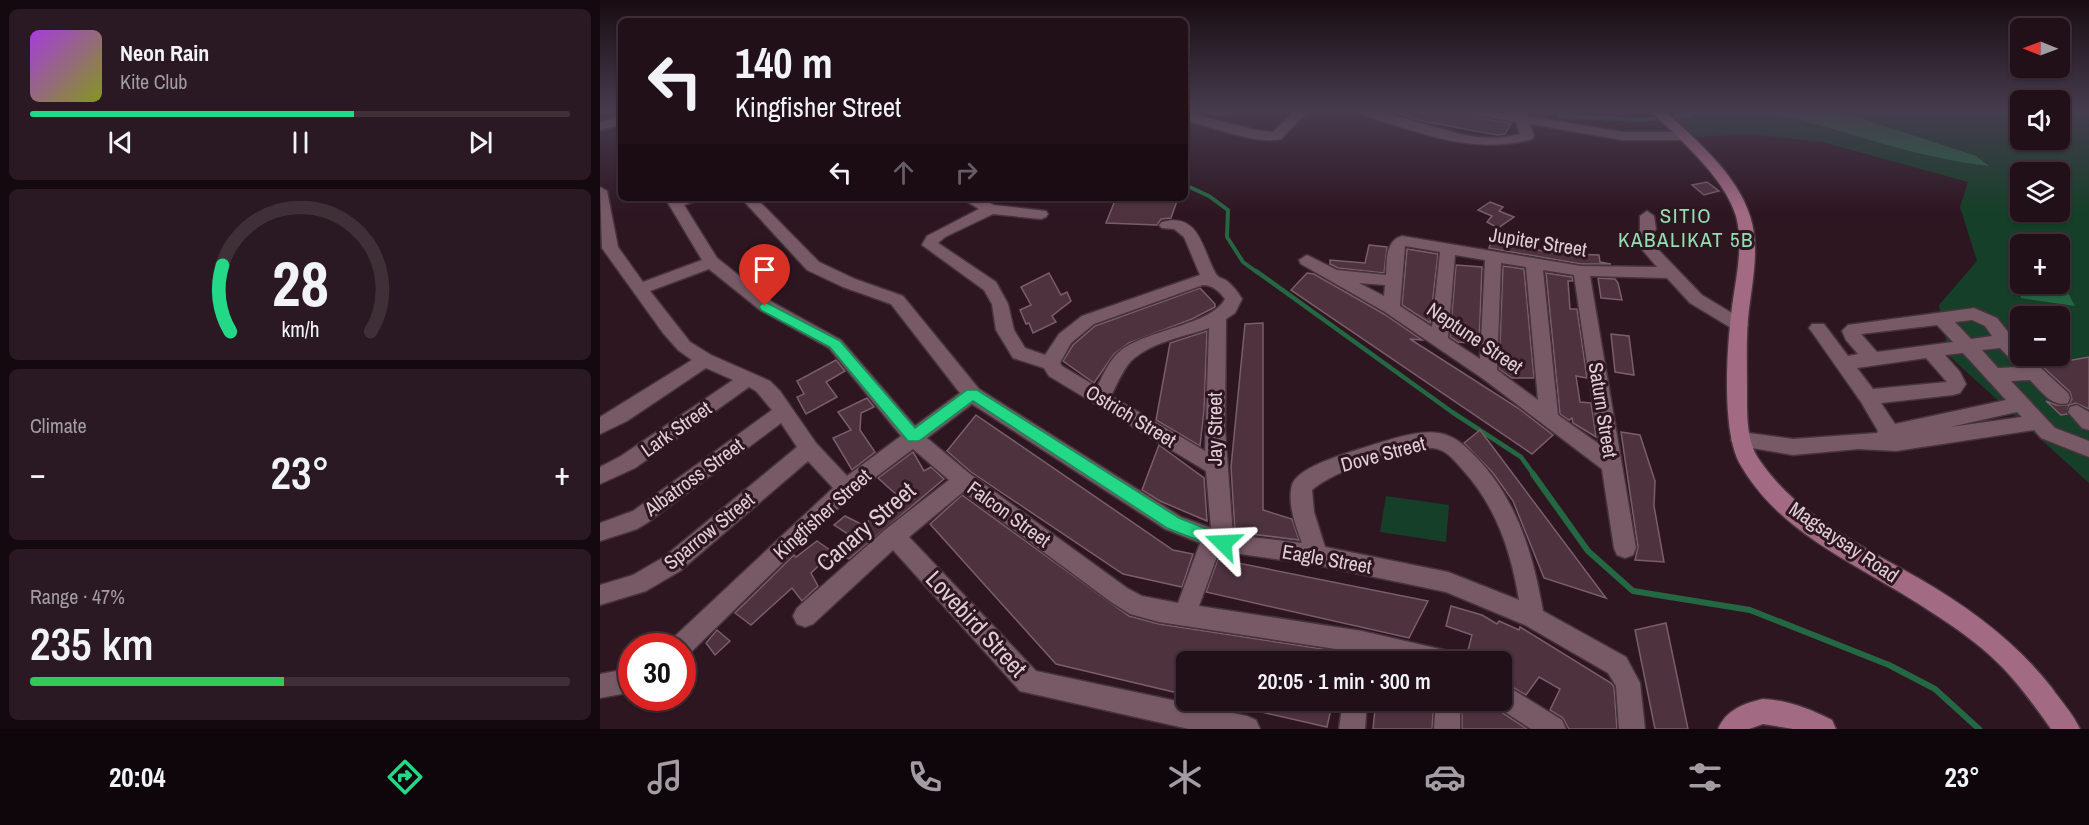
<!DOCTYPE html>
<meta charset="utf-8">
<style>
:root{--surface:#221019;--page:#2a1922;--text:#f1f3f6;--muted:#a29da2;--line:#3f3038;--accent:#23d886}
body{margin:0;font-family:"Archivo Narrow",sans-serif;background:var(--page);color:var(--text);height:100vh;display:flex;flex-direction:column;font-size:22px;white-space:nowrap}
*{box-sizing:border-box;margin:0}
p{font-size:20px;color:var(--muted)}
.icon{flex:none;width:33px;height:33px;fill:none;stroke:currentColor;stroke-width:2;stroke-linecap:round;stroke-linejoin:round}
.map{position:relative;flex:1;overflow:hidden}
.drawer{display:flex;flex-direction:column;gap:9px;padding:9px;background:#13090e;width:600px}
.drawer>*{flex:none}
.guide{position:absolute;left:18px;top:18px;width:570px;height:183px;border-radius:9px;box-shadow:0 2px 4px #0004,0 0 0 2px var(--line);background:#221019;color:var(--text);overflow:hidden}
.needle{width:39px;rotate:271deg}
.buttons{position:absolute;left:1410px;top:18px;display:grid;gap:12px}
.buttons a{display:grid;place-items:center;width:60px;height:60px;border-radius:9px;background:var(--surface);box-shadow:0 2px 4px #0004,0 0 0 2px var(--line);font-size:30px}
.speed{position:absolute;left:18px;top:633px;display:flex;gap:12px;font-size:30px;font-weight:700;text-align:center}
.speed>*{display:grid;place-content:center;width:78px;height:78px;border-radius:50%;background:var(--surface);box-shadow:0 2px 4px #0004,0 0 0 2px var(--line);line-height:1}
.speed .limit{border:9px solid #d22;background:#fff;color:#111}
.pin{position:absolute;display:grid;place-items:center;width:51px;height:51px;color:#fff;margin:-62px -26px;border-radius:50% 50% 50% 0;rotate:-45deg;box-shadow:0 0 6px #0007}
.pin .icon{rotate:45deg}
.me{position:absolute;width:66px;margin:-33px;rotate:291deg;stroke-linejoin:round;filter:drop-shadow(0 0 4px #0008)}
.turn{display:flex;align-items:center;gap:21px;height:126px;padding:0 18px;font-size:27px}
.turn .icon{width:78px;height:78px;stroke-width:2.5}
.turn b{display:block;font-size:42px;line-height:51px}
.lanes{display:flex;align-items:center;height:57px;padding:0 18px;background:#0003;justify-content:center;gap:30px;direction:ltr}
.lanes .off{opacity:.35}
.big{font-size:45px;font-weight:600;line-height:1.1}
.drawer .tile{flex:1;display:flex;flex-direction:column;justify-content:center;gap:9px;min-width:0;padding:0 21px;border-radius:9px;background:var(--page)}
.drawer .dial{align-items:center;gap:0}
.dial svg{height:156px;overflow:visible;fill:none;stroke:var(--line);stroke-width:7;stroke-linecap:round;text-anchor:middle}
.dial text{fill:var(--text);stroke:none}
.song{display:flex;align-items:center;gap:18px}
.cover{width:72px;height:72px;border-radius:9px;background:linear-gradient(135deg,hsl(280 70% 55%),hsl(70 70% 35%))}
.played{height:6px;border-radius:3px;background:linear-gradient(90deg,var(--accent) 60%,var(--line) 60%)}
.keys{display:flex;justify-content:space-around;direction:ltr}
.heat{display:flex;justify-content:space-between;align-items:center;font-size:33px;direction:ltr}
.charge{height:9px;border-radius:4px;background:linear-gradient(90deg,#34c759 47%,var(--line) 0)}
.trip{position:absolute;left:576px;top:651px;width:336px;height:60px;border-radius:9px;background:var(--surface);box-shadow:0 2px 4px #0004,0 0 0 2px var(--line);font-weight:600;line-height:60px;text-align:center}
.dock{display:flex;height:96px;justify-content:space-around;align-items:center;background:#0e060a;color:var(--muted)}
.dock .icon{width:42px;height:42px}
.dock .current{color:var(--accent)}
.dock b{font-size:27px;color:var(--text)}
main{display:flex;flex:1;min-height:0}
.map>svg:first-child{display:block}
</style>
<main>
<section class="drawer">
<div class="tile">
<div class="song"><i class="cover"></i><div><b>Neon Rain</b><p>Kite Club</p></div></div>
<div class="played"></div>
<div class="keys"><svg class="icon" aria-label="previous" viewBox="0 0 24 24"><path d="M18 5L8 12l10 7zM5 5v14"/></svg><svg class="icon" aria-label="pause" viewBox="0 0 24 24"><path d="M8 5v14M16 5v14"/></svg><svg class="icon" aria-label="next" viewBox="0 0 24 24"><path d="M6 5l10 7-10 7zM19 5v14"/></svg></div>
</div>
<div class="tile dial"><svg viewBox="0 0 100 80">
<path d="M14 69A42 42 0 1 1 86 69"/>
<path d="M14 69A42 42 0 0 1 10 35" stroke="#23d886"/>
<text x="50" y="56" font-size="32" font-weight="700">28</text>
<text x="50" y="72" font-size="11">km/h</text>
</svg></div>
<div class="tile"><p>Climate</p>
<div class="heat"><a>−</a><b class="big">23°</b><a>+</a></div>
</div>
<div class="tile"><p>Range · 47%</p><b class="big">235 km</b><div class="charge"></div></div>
</section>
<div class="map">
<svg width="1489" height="729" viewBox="0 0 1489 729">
<rect width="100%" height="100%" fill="#2e1621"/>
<g fill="#153f28" fill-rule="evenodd">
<path d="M1069 111H1420V140H1460V111H1489V483L1349 356 1339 305 1377 261 1360 207 1368 182 1223 142 1149 134 1093 137ZM1420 172H1460V212H1420ZM1420 244H1460V284H1420ZM1420 316H1460V356H1420Z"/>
<polygon points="786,496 849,505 846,542 780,532"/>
</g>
<g fill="#246743">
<path d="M1162 111H1239L1376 156 1389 166C1311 158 1238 127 1162 111Z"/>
<polygon points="1413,279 1420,280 1420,284 1467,291 1475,306 1421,298"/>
</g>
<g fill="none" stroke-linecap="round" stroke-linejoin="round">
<g stroke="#246743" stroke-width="4">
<polyline points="959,116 1042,120 1091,115"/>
<polyline points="585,185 609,196 628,210 627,237 643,262 658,273"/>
</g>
<polyline stroke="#246743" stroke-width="4.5" points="656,271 852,412 921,457 934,475"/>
<polyline stroke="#246743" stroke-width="6" points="933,474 988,551 1033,591 1150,610 1289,665 1335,689 1379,729"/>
</g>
<g fill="#4e333f" stroke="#7b5d6a" stroke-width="1.5">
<polygon points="799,111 863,111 875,117 911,123 905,134 898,135 821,121 799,114"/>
<polygon points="1107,182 1119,191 1104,195 1092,185"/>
<polygon points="516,198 578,198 571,218 561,219 557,225 506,223"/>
<polygon points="890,202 903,207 899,211 914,217 898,228 887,222 892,216 878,210"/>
<polygon points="892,240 952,253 999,255 1000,262 1011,264 981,264 889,248"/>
<polygon points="769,245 787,247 784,273 738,268 730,264 730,260 765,263"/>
<polygon points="807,249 838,254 830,323 802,305"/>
<polygon points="856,265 882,267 879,344 858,342 850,337"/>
<polygon points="903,266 924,269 934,378 912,378 899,369"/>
<polygon points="449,273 461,295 467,292 471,301 452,316 456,322 433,333 429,323 426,324 420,310 431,305 421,287"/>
<polygon points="707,273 714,274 784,314 822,340 810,339 918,408 953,435 932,454 691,290"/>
<polygon points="946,273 972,277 973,281 968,281 970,309 977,309 987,378 976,376 980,402 991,403 996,437 973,423 972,418 969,420 960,414"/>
<polygon points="998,278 1015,279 1018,283 1022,300 1001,298"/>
<polygon points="600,288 615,304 615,307 592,319 529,343 514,354 494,383 463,361 473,345 495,326"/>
<polygon points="663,323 663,510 692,519 699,540 635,532 631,467 645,324"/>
<polygon points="607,331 604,410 600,446 556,420 570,343"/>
<polygon points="1011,334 1029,336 1034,375 1015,372"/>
<polygon points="1431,356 1454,356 1461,362 1489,357 1489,409 1476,403 1469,405 1467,414 1461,415 1446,401 1456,405 1468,405 1472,399 1470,392"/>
<polygon points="236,360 245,371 226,382 237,397 206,414 197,397 204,394 197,381"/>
<polygon points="267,398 274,407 261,413 260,430 275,452 252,470 233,438 251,430 238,412"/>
<polygon points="376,415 573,550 593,554 582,587 523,574 371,472 347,451"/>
<polygon points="880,430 1006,598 944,578 913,501 893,473 864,443"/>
<polygon points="1021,432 1040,435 1055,481 1054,506 1064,562 1035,560 1038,547"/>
<polygon points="559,445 604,478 607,521 560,501 542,490"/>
<polygon points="313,452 324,471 331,467 344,479 249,559 233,552 251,536 234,525 245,516 263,525 299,497 278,478"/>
<polygon points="362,495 529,616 559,624 743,652 741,662 586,662 586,695 456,664 330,524"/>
<polygon points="217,541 233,552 211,573 218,586 202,601 192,588 151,625 135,613 194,555 196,557"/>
<polygon points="618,559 828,601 809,638 606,592"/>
<polygon points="851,606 882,615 897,624 899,621 919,630 920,627 1011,683 1014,687 1017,729 969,729 963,718 950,710 960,689 939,677 926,695 902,681 902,662 865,662 872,635 846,626"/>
<polygon points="1066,623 1088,729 1055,729 1035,630"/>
<polygon points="117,630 130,641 115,655 106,643"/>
<polygon points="632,700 733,700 727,727 631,705"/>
<polygon points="776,700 834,700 832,729 773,729"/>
<polygon points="862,700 890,700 892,706 927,729 862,729"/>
</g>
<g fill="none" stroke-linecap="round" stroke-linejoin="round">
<g stroke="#46333b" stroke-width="3">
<g id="minor">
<path d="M605 111H639C632 117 612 117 605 111Z"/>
<path d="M695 111H708L681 139C657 145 610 126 585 120V112L656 130 673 132Z"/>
<path d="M759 111C813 111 865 150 920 134L916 122 875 115 869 111 913 114V111H925L927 116 1023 132H1084L1091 136 1084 140H1023L930 124 934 136 932 139C874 156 815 131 760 114Z"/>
<polygon points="21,116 21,124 0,130 0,122"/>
<path d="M0 187 7 191 18 247 43 282 102 260 65 198H98L96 201 84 205 117 258 172 302 241 340 315 426 360 393 291 304 243 287 207 270 141 198H156L219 262 255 279 303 296 379 389 581 517 611 528 606 471 449 376 444 368 413 358 396 330 392 304 384 290 322 245 327 236 379 209 361 198H380L394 205 446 211 448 214 446 217 441 219 393 214 345 237 338 243 396 282 408 304 414 330 425 348 445 355 459 334 482 316 600 275 584 237 574 229 562 228 559 225 562 222C600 212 602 250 616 274 618 278 623 278 627 281 633 286 638 292 642 299L635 313 626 319 625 430 633 535 702 543C696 527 687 503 692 485 697 469 735 457 750 452 775 445 814 429 839 433 856 436 866 447 877 458 917 500 933 554 943 611L1026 657 1040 683 1045 729H1019L1016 686 1008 673 925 625 846 592 717 565 619 551 599 606 762 631 844 650 853 654 856 662H795L773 656 772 662H748L749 651 559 622 530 614 511 602 363 492 309 537 436 671 647 716 656 720 660 729H589L420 691 293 550 213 624 205 627 197 624 193 616 197 608 286 529 349 480 313 449 253 494 89 654 82 657V646H69L73 638 233 488 208 461 80 571 46 591 0 605V585L33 575 64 557 197 447 181 423 47 523 37 529 0 541V523L33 511 172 410 156 391 149 387 35 468 0 484V467L21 456 133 380 106 368 27 421 0 434V417L92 360 78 350 63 333 2 248ZM109 269 160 310 229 348 301 436 247 476 216 443 180 391 170 381 111 355 90 342 50 291ZM603 285C613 285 620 292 625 299 612 325 544 330 519 352 509 361 503 375 497 387L462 366 460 363 471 343 494 324ZM609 328 605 451 511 396C517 384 522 372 530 362 550 342 584 337 609 328ZM372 404 565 529 600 543 578 603 542 596 527 588 370 474 327 438ZM832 448C846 449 853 459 862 469 896 506 911 551 919 600L848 572 725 547 714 512 712 490C736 469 801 449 832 448Z"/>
<path d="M1047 211 1054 216 1056 229 1049 240 1102 295 1145 321 1148 325 1145 329H1133L1090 303 1067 278 990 276 1036 548 1033 555 1025 558 1017 555 1014 548 1002 469 882 378 785 312 701 264 699 260 707 255 737 270 786 275C787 260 785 241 802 236L981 266 1057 267 1033 239 1040 229V216ZM805 246 840 252 832 327 800 306ZM855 255 885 260 880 359 848 338ZM901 263 926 267 938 400 897 370ZM943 270 974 275 999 444 958 415ZM759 283 785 285 784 296Z"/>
<path d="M1374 308 1397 318 1420 347V356H1428L1468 393 1470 398 1468 403C1452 408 1440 390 1430 380L1411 381 1455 428 1489 441V457L1441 438 1434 430 1296 451 1258 449 1193 455 1134 445 1131 440 1134 435 1141 432 1193 439 1277 433 1278 431 1261 402 1212 332 1209 328 1212 324H1224L1248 356 1258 354 1246 340 1242 331 1248 325ZM1372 320 1385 326 1392 336 1371 339 1355 322ZM1337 325 1353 342 1277 352 1261 334ZM1400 348 1418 367 1398 368 1382 350ZM1363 353 1406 400 1295 424 1281 403 1353 395 1360 393 1366 384 1360 372 1345 355ZM1326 358 1347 382 1273 389 1257 368ZM1417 412 1422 417 1350 427Z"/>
<polygon points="1477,405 1489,412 1489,430 1482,428 1468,412 1470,407"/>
<polygon points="32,668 32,692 0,698 0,674"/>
<polygon points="902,683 962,720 966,729 931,729 893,704 892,700 902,700"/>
<polygon points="743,700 767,700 765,729 739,729"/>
<polygon points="836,700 860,700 860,729 834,729"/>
</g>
</g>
<g stroke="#46333b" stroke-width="3">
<g id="major">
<path d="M1052 111H1065C1096 140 1137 174 1150 216 1161 249 1151 286 1148 319 1146 343 1147 368 1147 392 1147 413 1146 439 1158 458 1197 516 1260 545 1320 579 1370 608 1416 642 1452 688 1461 701 1473 714 1480 729H1451C1436 708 1421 687 1403 668 1382 646 1355 627 1328 610 1262 566 1181 536 1140 464 1121 430 1127 346 1132 307 1136 277 1144 246 1136 216 1126 184 1097 156 1074 133 1067 126 1057 119 1052 111Z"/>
<path d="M1163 699C1188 700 1210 709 1232 720L1236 729H1193L1163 724 1149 729H1118C1126 710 1144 703 1163 699Z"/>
</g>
</g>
<use href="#minor" fill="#785a67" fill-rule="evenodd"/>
<use href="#major" fill="#a36a84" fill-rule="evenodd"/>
</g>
<linearGradient id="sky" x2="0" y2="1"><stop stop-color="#190c12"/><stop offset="0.52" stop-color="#463c4e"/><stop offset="1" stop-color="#463c4e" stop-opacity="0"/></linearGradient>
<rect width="1489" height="213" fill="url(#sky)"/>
<polygon fill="#23d886" stroke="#178c57" stroke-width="1.5" points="165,302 240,341 315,428 367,390 377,390 579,518 629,538 631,543 629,548 623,550 567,528 373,401 319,441 308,441 230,347 161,310 159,306"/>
<g text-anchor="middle" stroke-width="6" stroke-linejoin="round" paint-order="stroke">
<g font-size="20" fill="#e0ced5" stroke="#2e1621">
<text transform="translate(938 242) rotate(9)" y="7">Jupiter Street</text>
<text transform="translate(875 338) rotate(34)" y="7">Neptune Street</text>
<text transform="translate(1003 410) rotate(81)" y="7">Saturn Street</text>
<text transform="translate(531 416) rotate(31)" y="7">Ostrich Street</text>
<text transform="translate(76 429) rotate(-35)" y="7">Lark Street</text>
<text transform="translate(615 429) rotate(-90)" y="7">Jay Street</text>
<text transform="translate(783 454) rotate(-15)" y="7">Dove Street</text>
<text transform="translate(94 477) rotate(-36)" y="7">Albatross Street</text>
<text transform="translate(222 514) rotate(-42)" y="7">Kingfisher Street</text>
<text transform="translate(409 514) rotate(36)" y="7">Falcon Street</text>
<text transform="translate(109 531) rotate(-39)" y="7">Sparrow Street</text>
<text transform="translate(1244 542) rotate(34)" y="7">Magsaysay Road</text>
<text transform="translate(727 559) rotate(10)" y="7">Eagle Street</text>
</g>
<g font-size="21" letter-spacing="1.5" fill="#93dfb1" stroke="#2e1621">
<text x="1086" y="223">SITIO<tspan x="1086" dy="24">KABALIKAT 5B</tspan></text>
</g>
<g font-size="24" fill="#e0ced5" stroke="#2e1621">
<text transform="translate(266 527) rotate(-41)" y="8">Canary Street</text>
<text transform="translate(376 624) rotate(47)" y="8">Lovebird Street</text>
</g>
</g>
</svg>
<div class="buttons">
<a><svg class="needle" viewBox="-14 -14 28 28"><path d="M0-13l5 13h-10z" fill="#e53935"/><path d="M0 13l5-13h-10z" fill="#a29da2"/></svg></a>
<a><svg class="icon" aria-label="sound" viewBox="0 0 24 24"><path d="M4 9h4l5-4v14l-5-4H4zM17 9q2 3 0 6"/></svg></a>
<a><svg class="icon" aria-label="layers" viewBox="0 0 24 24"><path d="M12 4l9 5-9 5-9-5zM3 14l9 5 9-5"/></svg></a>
<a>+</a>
<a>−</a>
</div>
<div class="speed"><div class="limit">30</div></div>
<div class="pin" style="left:165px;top:306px;background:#d93025"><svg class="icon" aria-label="arrive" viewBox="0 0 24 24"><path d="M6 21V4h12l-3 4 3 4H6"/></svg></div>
<svg class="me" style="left:623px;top:543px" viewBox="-20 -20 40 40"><path d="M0-17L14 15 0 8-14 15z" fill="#23d886" stroke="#fff" stroke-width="4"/></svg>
<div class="trip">20:05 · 1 min · 300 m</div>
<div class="guide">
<div class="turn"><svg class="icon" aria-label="left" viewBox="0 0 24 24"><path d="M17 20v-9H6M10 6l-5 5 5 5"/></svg><div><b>140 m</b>Kingfisher Street</div></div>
<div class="lanes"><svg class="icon" aria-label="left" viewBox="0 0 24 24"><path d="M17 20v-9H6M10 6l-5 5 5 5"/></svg><svg class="icon off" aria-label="ahead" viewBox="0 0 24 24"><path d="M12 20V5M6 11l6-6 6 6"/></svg><svg class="icon off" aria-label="right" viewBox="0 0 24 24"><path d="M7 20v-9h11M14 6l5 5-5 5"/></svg></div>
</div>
</div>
</main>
<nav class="dock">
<b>20:04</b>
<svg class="icon current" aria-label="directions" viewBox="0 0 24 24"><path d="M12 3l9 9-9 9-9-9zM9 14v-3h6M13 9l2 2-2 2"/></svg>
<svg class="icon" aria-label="music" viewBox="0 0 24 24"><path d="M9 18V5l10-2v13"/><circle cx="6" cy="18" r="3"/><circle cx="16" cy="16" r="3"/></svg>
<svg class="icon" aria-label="phone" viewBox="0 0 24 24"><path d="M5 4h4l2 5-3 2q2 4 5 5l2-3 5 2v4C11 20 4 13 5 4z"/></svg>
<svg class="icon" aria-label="climate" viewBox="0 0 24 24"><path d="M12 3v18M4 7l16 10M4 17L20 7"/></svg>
<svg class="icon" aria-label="car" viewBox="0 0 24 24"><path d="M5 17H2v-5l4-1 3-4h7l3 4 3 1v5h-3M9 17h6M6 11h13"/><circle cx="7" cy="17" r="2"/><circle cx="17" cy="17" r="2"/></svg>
<svg class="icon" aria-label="filters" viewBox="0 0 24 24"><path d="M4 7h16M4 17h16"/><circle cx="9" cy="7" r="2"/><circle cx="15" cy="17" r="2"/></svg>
<b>23°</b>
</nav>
